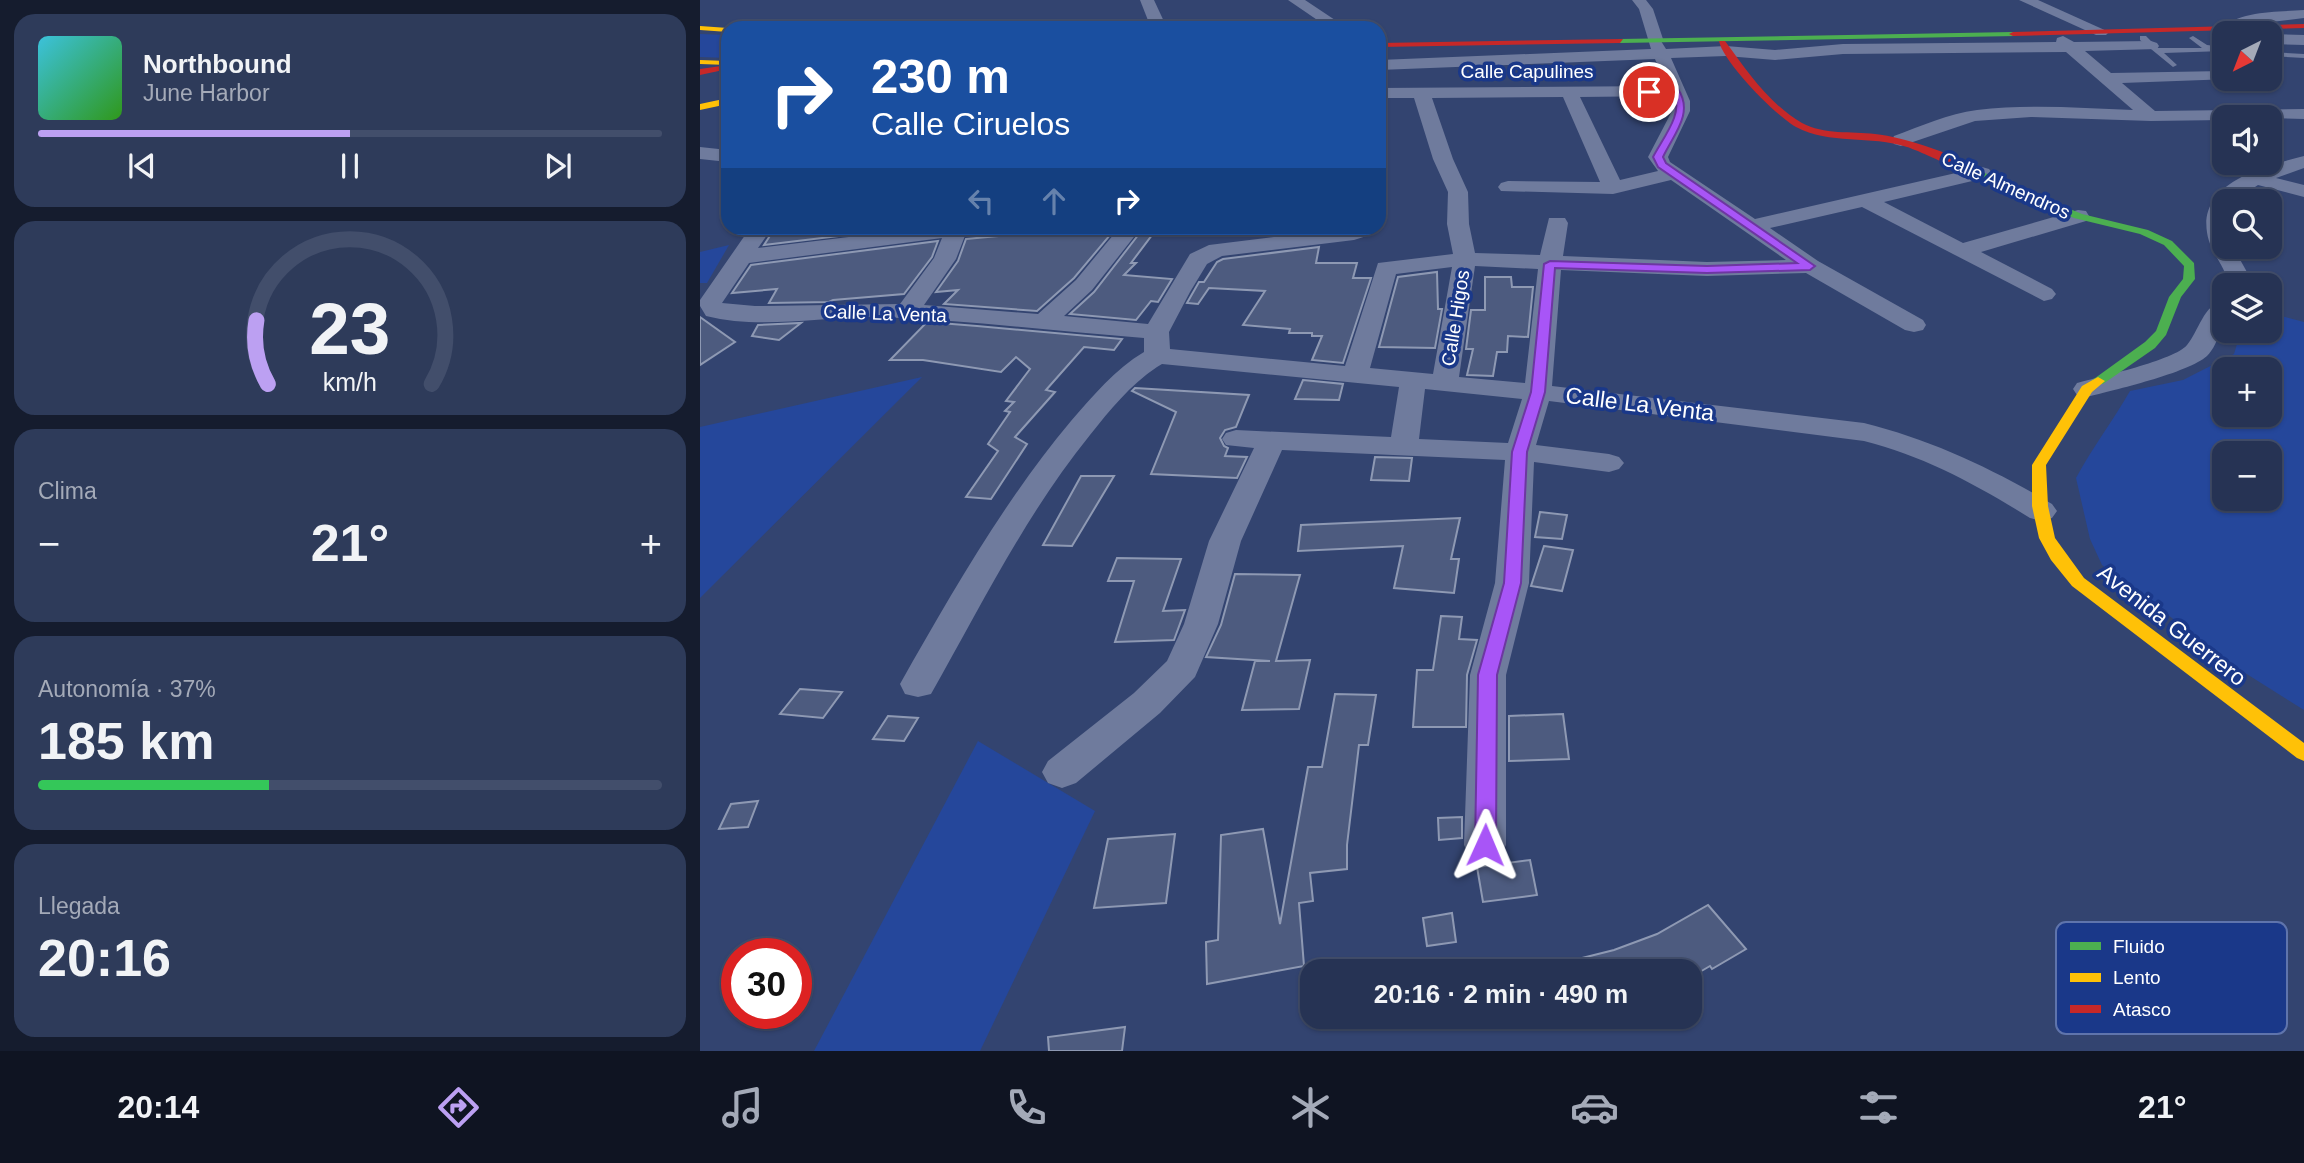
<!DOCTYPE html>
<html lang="es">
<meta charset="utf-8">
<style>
:root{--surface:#263354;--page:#2e3b5a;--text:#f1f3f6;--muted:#a4aab8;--line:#424e6b;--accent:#bca0f2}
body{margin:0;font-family:Helvetica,sans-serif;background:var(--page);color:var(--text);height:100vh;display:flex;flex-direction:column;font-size:26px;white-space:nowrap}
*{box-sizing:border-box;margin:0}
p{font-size:23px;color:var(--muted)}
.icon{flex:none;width:38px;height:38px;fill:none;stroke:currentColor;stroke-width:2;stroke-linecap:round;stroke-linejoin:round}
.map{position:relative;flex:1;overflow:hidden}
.sheet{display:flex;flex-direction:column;gap:14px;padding:14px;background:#151c2e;width:700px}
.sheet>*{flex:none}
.guide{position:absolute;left:21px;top:21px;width:665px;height:214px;border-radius:21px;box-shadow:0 2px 5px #0004,0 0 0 2px var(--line);background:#1a4fa0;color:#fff;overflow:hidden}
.needle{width:46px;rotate:222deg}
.fabs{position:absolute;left:1512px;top:21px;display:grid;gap:14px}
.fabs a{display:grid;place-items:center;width:70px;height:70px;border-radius:14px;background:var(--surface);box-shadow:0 2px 5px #0004,0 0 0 2px var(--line);font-size:35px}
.speed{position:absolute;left:21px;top:938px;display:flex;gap:14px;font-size:35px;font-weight:700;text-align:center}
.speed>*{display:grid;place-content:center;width:91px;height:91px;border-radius:50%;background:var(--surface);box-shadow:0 2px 5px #0004,0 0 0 2px var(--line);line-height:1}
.speed .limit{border:10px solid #d22;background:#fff;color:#111}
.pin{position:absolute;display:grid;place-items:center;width:60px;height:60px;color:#fff;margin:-30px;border:4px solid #fff;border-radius:50%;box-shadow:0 2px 7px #0007}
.me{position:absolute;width:77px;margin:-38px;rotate:1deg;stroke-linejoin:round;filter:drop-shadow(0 0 5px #0008)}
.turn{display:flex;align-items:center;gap:24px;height:147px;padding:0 35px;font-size:32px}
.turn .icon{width:91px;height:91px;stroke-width:2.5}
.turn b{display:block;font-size:49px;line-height:60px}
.lanes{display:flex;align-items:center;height:66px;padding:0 35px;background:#0003;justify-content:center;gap:35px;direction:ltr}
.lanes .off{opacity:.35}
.big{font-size:52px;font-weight:700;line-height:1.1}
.sheet .tile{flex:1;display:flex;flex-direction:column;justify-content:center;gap:10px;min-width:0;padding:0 24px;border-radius:21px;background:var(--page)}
.sheet .dial{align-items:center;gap:0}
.dial svg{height:182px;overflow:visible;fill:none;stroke:var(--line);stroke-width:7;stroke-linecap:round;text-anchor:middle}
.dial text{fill:var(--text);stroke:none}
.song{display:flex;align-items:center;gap:21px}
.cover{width:84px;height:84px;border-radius:10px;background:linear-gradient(135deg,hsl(190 70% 55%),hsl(110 70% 35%))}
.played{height:7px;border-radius:4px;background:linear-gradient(90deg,var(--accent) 50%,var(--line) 50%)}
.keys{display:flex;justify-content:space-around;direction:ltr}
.heat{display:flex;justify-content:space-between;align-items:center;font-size:38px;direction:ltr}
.charge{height:10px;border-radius:5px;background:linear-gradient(90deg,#34c759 37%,var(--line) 0)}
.trip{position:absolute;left:600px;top:959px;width:402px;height:70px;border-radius:21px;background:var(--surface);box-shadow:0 2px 5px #0004,0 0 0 2px var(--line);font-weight:700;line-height:70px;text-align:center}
.menu{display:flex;height:112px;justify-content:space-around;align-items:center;background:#0f1422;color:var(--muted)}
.menu .icon{width:49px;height:49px}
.menu .active{color:var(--accent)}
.menu b{font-size:32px;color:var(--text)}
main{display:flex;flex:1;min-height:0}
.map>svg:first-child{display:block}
</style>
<main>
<section class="sheet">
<div class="tile">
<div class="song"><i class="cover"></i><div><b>Northbound</b><p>June Harbor</p></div></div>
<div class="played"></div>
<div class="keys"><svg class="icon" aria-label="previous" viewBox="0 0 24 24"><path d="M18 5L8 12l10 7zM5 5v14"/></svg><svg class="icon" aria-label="pause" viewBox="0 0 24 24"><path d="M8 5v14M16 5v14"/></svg><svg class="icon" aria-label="next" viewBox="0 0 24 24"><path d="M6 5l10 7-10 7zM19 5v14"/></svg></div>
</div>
<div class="tile dial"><svg viewBox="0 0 100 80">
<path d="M14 69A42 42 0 1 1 86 69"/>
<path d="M14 69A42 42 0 0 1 9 41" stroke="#bca0f2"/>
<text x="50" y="56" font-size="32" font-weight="700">23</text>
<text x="50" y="72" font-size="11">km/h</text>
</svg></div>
<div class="tile"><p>Clima</p>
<div class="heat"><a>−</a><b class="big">21°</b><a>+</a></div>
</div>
<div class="tile"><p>Autonomía · 37%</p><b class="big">185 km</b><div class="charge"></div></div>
<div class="tile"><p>Llegada</p><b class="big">20:16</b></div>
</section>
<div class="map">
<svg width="1604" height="1051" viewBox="0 0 1604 1051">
<rect width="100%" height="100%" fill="#334470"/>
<g fill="#25479b" fill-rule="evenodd">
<polygon points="0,34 28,35 28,58 0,57"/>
<polygon points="29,245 7,283 0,283 0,252"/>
<path d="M1570 313 1604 322V710L1542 671 1402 565 1390 539 1376 478C1392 448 1413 421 1430 391L1483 380 1534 354 1541 331H1570ZM1570 369V415H1524V369ZM1570 453V499H1524V453Z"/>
<polygon points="222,377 0,598 0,427"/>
<polygon points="278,741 395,811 280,1051 114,1051"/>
</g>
<g fill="#4d5b7f" stroke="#8e99b3" stroke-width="2">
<polygon points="75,228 74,228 205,228 64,245"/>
<polygon points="376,229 374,232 411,234 374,278 337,311 244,304 258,290 236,292 258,261 266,239"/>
<polygon points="439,234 452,235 431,263 436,263 424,275 472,279 458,302 451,301 436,320 370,314 394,292"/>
<polygon points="238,241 232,257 204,294 133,300 129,302 69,303 77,289 32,293 51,265"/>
<polygon points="619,247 616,263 657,263 653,278 671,278 643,363 612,360 622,336 612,336 612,333 589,333 590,329 543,325 565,291 509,288 498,304 487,303 499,282 504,282 517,262 523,259"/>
<polygon points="737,272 738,309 742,309 735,348 679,347 698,277"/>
<polygon points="785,277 811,277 812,287 833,287 828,337 808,336 807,352 797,352 793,376 767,375 773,349 766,349 771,310 785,310"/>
<polygon points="0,317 35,342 0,365"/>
<polygon points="227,322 277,326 422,339 414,350 384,347 346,390 355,392 315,437 327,444 291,499 266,497 298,451 288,444 310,412 305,411 314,402 306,401 330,369 316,357 301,372 223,360 190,360"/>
<polygon points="101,323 79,340 52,336 58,325"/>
<polygon points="603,380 643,384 639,400 595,399"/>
<polygon points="435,388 549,395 536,427 525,430 520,438 524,446 528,448 525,456 547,457 537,478 451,474 476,412 432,391"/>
<polygon points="675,457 712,458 709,481 671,480"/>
<polygon points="381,476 414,476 372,546 343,545"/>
<polygon points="840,512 867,515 862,539 835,537"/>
<polygon points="760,518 751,559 759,559 754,593 694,588 703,546 598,551 601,525"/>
<polygon points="844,546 873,550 862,591 831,586"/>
<polygon points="417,558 481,559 463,611 485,610 474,640 415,642 434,581 408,581"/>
<polygon points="535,574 600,575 576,661 610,660 599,709 542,710 555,661 570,661 506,657 521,625"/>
<polygon points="741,616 762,617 759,639 777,640 767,675 766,727 713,727 717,670 733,670"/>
<polygon points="100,689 142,692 123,718 80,714"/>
<polygon points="635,694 676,695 668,745 659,745 647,845 647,869 610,873 613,901 599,903 604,966 507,984 506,942 518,940 521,835 563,829 580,924 608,767 622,767"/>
<polygon points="863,714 869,759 809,761 809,716"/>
<polygon points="188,716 218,718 204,741 173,739"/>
<polygon points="58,801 48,827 19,829 31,804"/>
<polygon points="762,817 762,838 739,840 738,818"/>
<polygon points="475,834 466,903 394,908 408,839"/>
<polygon points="830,860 837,895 783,902 777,867"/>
<polygon points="1008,905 1046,949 1012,969 1010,966 993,976 990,971 863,971 862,963 914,950 957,934"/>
<polygon points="752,913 756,942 727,946 723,918"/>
<polygon points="425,1027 422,1051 349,1051 348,1037"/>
</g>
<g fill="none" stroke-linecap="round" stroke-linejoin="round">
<g fill="#6f7b9d" fill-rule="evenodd">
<polygon points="1440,36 1446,36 1458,48 1502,48 1489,38 1493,36 1507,45 1524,47 1524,51 1464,53 1477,65 1473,67 1440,40"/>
<polygon points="1570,52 1604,54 1604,58 1570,56"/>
</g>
<g fill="#6f7b9d" fill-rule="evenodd">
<polygon points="440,0 454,0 467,28 451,28"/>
<polygon points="588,0 605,0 647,28 629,28"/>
<path d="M932 0H946L953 9 963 39 961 41 966 49 1026 46 1075 50 1143 44 1356 42 1357 38 1363 36 1374 42 1451 41 1457 43 1459 46 1457 49 1385 51 1411 73 1524 71V79H1531L1422 83 1455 111 1604 109V119L1524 117V120L1451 121 1331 117 1275 121 1201 146 1194 144 1192 140 1194 136C1221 126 1248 114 1277 110 1328 104 1381 108 1433 110L1366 52 1143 54 1075 60 1026 56 971 58 990 101V111L968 157 970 162 1055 219 1282 167 1289 169 1292 173 1289 177 1184 202 1263 243 1378 210 1386 211 1389 216 1386 221 1281 252 1352 289 1356 294 1352 299 1344 301 1162 207 1070 228 1118 261 1223 320 1226 325 1223 330 1214 332 1205 330 1106 273 1007 276 861 270 852 386 1164 423C1232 440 1291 468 1352 504L1357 511 1352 518 1341 521 1330 518C1277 485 1224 456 1164 441L849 401 836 445 909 454 919 457 924 463 919 469 909 472 834 462 829 583 806 675V845L800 857 785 863 770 857 764 845 770 675 795 583 805 460 582 450 541 541 518 624 495 677 460 713 376 783 362 788 348 783 342 772 348 761 434 693 467 661 484 624 509 541 554 448 526 445 522 439 526 433 536 430 691 437 699 387 462 364 457 367C430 385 410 410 390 435 326 514 281 606 231 694L218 697 205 694 200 684C251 594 304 501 371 421 393 396 415 369 444 352V338C355 331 266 320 177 317 122 316 61 330 6 316L0 306V300L50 228H72L58 248 223 228H268L256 259 224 305 338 314 376 280 419 228H441L392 290 364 316 448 324 490 254 509 245 645 228H679L676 233 654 240 522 256 507 264 490 292 469 332 470 349 645 366 678 263 753 254 747 224 748 192 733 159 714 98H679V88L966 86 955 59 679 70V60L951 49 939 9ZM970 96 972 111 948 157 958 171 920 180 880 97ZM863 97 900 182 808 181 801 183 798 187 801 191 913 194 971 180 1086 260 1007 262 863 256 868 223 865 218H849L840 255 775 253 769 224 768 192 753 159 732 98ZM242 238 234 258 200 304 55 306 22 303 49 263ZM775 266 838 269 825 383 759 377ZM752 267 733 374 670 368 696 274ZM725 389 822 399 808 443 719 439Z"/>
<polygon points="1319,0 1338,0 1409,32 1406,35 1396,35"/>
<path d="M1604 10V18L1554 24 1533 33H1523L1520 30C1538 10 1579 12 1604 10Z"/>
<polygon points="1570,34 1604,35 1604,45 1570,44"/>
<polygon points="0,147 28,150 28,162 0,159"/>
<path d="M1604 156V168L1576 178 1604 185V197L1558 185 1534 201H1524V247H1533L1552 281V285H1528C1527 269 1514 257 1509 241 1492 184 1561 167 1604 156Z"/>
<path d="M1524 300C1525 316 1520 343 1507 356 1488 373 1414 390 1387 397L1377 395 1373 389 1377 383C1399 377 1475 360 1487 345 1499 331 1503 305 1524 300Z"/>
</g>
<g fill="#4caf50" fill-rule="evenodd">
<polygon points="1313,32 1316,36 920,43 916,41 920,39"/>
<polygon points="1280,171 1382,214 1448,230 1472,241 1494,263 1495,279 1481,297 1466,335 1455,348 1403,384 1393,384 1391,381 1445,342 1456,331 1469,297 1483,279 1484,266 1464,245 1440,234 1374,218 1276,176 1275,174"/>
</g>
<g fill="#ffc107" fill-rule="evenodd">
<polygon points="0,26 28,28 29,28 28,32 0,30"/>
<polygon points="0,60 28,61 28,65 0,64"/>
<polygon points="28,98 28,104 0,110 0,104"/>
<polygon points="1398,377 1405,381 1392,392 1346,465 1348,506 1355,538 1384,578 1604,743 1604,761 1597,758 1372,586 1351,560 1339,538 1332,506 1332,465 1382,386"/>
</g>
<g fill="#c62828" fill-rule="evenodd">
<polygon points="1604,24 1604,28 1313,36 1309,34 1313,32"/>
<polygon points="923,39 920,43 679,47 679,43"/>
<path d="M1019 41H1025C1047 71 1069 104 1102 123 1124 135 1151 131 1175 134 1204 137 1263 156 1285 174 1284 175 1282 176 1281 177 1275 178 1218 150 1207 147 1171 135 1129 145 1096 127 1076 116 1023 62 1019 41Z"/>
<polygon points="28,65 28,69 0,75 0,69"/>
</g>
</g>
<path fill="#a855f7" stroke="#6d37a1" stroke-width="2" d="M949 89H978C994 113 974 134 963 157L966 163 1115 266 1110 270 1007 273 855 268 845 392 827 452 821 583 797 675 796 845 793 851 785 854 778 851 775 845 778 675 804 583 812 452 831 392 844 264 850 261 1007 266 1097 263 958 167 953 157C962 139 985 112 973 94L946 93 944 92Z"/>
<g text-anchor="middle" stroke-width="7" stroke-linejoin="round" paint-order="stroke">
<g font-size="19" fill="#fff" stroke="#1a3889">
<text x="827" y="78">Calle Capulines</text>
<text transform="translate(1306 185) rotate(24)" y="7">Calle Almendros</text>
<text transform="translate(185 313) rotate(2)" y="7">Calle La Venta</text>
<text transform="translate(755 318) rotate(-81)" y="7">Calle Higos</text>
</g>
<g font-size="23" fill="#fff" stroke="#1a3889">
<text transform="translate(940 404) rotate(7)" y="8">Calle La Venta</text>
<text transform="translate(1472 625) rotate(38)" y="8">Avenida Guerrero</text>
</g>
</g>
<rect x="1356" y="922" width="231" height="112" rx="10" fill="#1a3889" stroke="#5f74ac" stroke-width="2"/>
<rect x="1370" y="942" width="31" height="8" fill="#4caf50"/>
<rect x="1370" y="973" width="31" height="9" fill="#ffc107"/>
<rect x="1370" y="1005" width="31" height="8" fill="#c62828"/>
<g font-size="19" fill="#fff">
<text x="1413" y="953">Fluido</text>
<text x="1413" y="984">Lento</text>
<text x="1413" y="1016">Atasco</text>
</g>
</svg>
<div class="fabs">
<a><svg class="needle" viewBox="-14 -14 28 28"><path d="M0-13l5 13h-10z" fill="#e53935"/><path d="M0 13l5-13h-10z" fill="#a4aab8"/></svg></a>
<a><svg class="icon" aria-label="sound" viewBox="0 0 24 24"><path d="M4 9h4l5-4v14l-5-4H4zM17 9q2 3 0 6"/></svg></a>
<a><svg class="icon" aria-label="search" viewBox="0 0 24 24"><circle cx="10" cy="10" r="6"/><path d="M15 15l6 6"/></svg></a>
<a><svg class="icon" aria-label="layers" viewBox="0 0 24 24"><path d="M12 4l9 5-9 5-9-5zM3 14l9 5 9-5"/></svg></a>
<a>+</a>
<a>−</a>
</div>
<div class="speed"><div class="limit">30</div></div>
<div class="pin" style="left:949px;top:92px;background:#d93025"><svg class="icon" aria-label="arrive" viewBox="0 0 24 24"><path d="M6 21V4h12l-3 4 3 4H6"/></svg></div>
<svg class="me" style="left:785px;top:845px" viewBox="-20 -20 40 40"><path d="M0-17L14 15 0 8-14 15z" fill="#a855f7" stroke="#fff" stroke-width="4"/></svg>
<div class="trip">20:16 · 2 min · 490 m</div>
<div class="guide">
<div class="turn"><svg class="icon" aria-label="right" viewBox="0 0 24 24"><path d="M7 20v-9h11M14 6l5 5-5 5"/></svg><div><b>230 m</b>Calle Ciruelos</div></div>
<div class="lanes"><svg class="icon off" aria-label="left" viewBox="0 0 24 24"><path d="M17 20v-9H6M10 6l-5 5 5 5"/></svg><svg class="icon off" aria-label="ahead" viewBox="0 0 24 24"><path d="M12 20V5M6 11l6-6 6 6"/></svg><svg class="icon" aria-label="right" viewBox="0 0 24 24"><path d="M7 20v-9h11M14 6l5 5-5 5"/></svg></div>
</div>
</div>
</main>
<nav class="menu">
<b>20:14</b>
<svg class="icon active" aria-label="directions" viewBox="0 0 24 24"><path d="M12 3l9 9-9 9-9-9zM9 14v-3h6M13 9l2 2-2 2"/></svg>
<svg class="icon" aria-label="music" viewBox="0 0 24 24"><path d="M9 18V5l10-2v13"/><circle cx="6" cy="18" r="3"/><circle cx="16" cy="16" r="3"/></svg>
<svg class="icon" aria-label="phone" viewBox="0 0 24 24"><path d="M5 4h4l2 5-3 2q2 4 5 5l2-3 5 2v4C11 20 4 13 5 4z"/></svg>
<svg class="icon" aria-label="climate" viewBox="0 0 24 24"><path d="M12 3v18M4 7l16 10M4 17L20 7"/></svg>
<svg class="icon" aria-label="car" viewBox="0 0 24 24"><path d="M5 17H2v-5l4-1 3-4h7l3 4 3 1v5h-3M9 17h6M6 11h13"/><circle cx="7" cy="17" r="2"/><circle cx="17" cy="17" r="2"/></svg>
<svg class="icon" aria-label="filters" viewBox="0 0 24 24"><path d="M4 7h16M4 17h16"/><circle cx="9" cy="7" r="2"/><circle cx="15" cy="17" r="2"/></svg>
<b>21°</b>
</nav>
